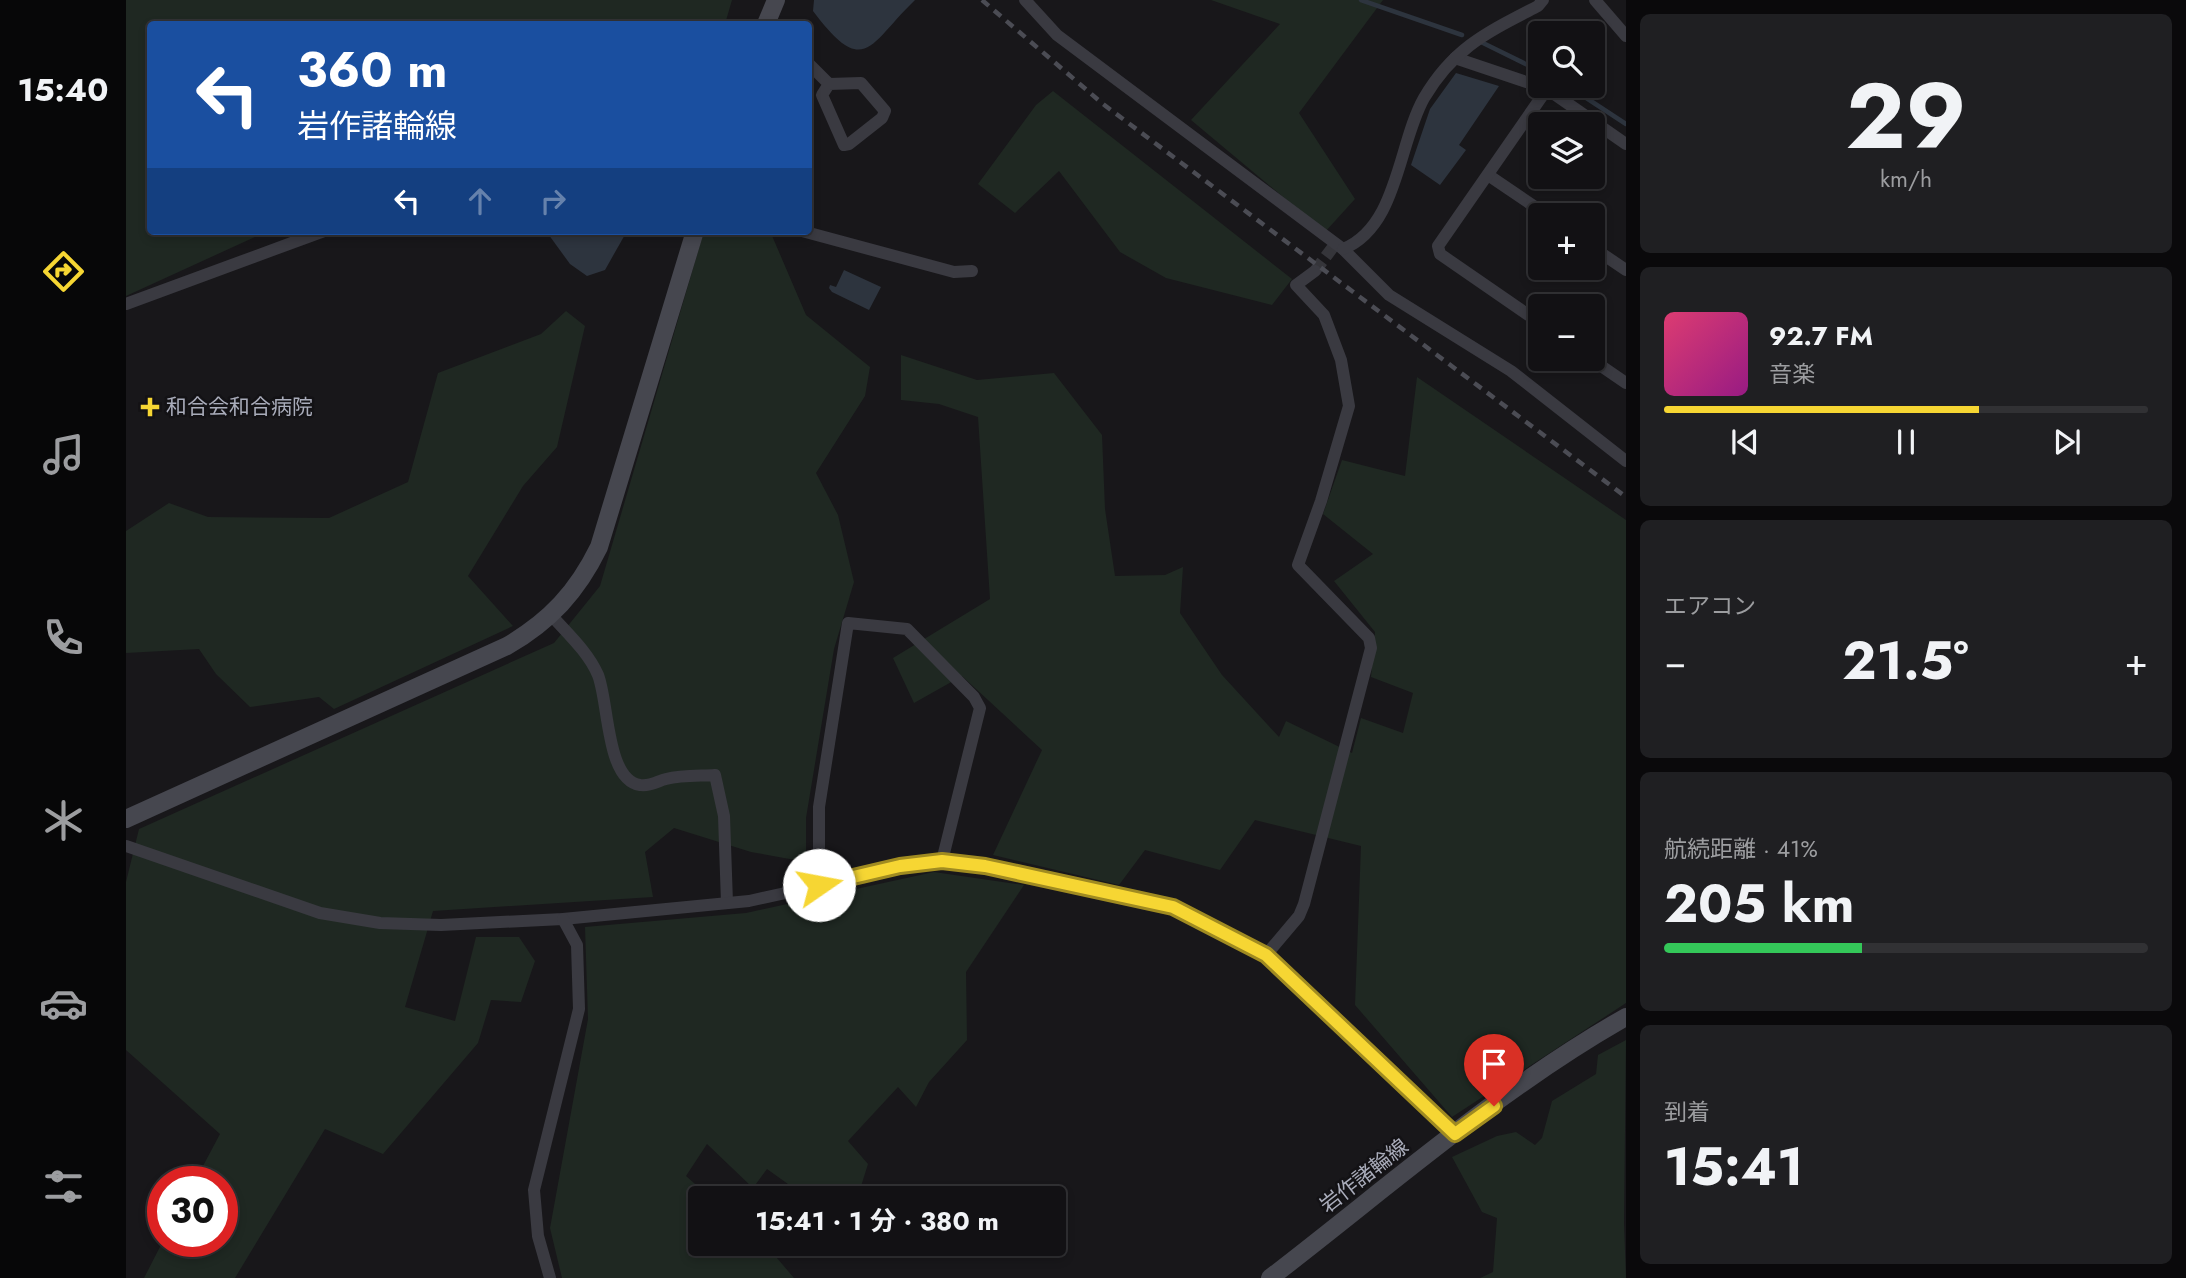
<!DOCTYPE html>
<html lang="ja">
<meta charset="utf-8">
<style>
:root{--surface:#121114;--page:#1f1f22;--text:#f1f3f6;--muted:#9c9da0;--line:#313134;--accent:#f6d633}
body{margin:0;font-family:Jost,"Noto Sans JP",sans-serif;background:var(--page);color:var(--text);height:100vh;display:flex;flex-direction:column;font-size:26px;white-space:nowrap}
*{box-sizing:border-box;margin:0}
p{font-size:23px;color:var(--muted)}
.icon{flex:none;width:38px;height:38px;fill:none;stroke:currentColor;stroke-width:2;stroke-linecap:round;stroke-linejoin:round}
.map{position:relative;flex:1;overflow:hidden}
.drawer{display:flex;flex-direction:column;gap:14px;padding:14px;background:#0a090b;width:560px}
.drawer>*{flex:none}
.guide{position:absolute;left:21px;top:21px;width:665px;height:214px;border-radius:7px;box-shadow:0 4px 10px #0003,0 0 0 2px var(--line);background:#1a4fa0;color:#fff;overflow:hidden}
.tools{position:absolute;left:1402px;top:21px;display:grid;gap:14px}
.tools a{display:grid;place-items:center;width:77px;height:77px;border-radius:7px;background:var(--surface);box-shadow:0 4px 10px #0003,0 0 0 2px var(--line);font-size:35px}
.speed{position:absolute;left:21px;top:1166px;display:flex;gap:14px;font-size:35px;font-weight:700;text-align:center}
.speed>*{display:grid;place-content:center;width:91px;height:91px;border-radius:50%;background:var(--surface);box-shadow:0 4px 10px #0003,0 0 0 2px var(--line);line-height:1}
.speed .limit{border:10px solid #d22;background:#fff;color:#111}
.pin{position:absolute;display:grid;place-items:center;width:60px;height:60px;color:#fff;margin:-72px -30px;border-radius:50% 50% 50% 0;rotate:-45deg;box-shadow:0 0 7px #0007}
.pin .icon{rotate:45deg}
.me{position:absolute;width:77px;margin:-38px;rotate:78deg;stroke-linejoin:round;filter:drop-shadow(0 0 5px #0008)}
.turn{display:flex;align-items:center;gap:24px;height:147px;padding:0 35px;font-size:32px}
.turn .icon{width:91px;height:91px;stroke-width:2.5}
.turn b{display:block;font-size:49px;line-height:60px}
.lanes{display:flex;align-items:center;height:66px;padding:0 35px;background:#0003;justify-content:center;gap:35px;direction:ltr}
.lanes .off{opacity:.35}
.big{font-size:52px;font-weight:700;line-height:1.1}
.drawer .tile{flex:1;display:flex;flex-direction:column;justify-content:center;gap:10px;min-width:0;padding:0 24px;border-radius:10px;background:var(--page)}
.drawer .dial{align-items:center;gap:0}
.dial b{font-size:91px;line-height:1}
.song{display:flex;align-items:center;gap:21px}
.cover{width:84px;height:84px;border-radius:10px;background:linear-gradient(135deg,hsl(340 70% 55%),hsl(310 70% 35%))}
.played{height:7px;border-radius:4px;background:linear-gradient(90deg,var(--accent) 65%,var(--line) 65%)}
.keys{display:flex;justify-content:space-around;direction:ltr}
.heat{display:flex;justify-content:space-between;align-items:center;font-size:38px;direction:ltr}
.charge{height:10px;border-radius:5px;background:linear-gradient(90deg,#34c759 41%,var(--line) 0)}
.trip{position:absolute;left:562px;top:1186px;width:378px;height:70px;border-radius:7px;background:var(--surface);box-shadow:0 4px 10px #0003,0 0 0 2px var(--line);font-weight:700;line-height:70px;text-align:center}
main{display:flex;flex:1;min-height:0}
.dock{display:flex;flex-direction:column;width:126px;justify-content:space-around;align-items:center;background:#070708;color:var(--muted)}
.dock .icon{width:49px;height:49px}
.dock .on{color:var(--accent)}
.dock b{font-size:32px;color:var(--text)}
.map>svg:first-child{display:block}
</style>
<main>
<nav class="dock">
<b>15:40</b>
<svg class="icon on" aria-label="directions" viewBox="0 0 24 24"><path d="M12 3l9 9-9 9-9-9zM9 14v-3h6M13 9l2 2-2 2"/></svg>
<svg class="icon" aria-label="music" viewBox="0 0 24 24"><path d="M9 18V5l10-2v13"/><circle cx="6" cy="18" r="3"/><circle cx="16" cy="16" r="3"/></svg>
<svg class="icon" aria-label="phone" viewBox="0 0 24 24"><path d="M5 4h4l2 5-3 2q2 4 5 5l2-3 5 2v4C11 20 4 13 5 4z"/></svg>
<svg class="icon" aria-label="climate" viewBox="0 0 24 24"><path d="M12 3v18M4 7l16 10M4 17L20 7"/></svg>
<svg class="icon" aria-label="car" viewBox="0 0 24 24"><path d="M5 17H2v-5l4-1 3-4h7l3 4 3 1v5h-3M9 17h6M6 11h13"/><circle cx="7" cy="17" r="2"/><circle cx="17" cy="17" r="2"/></svg>
<svg class="icon" aria-label="filters" viewBox="0 0 24 24"><path d="M4 7h16M4 17h16"/><circle cx="9" cy="7" r="2"/><circle cx="15" cy="17" r="2"/></svg>
</nav>
<div class="map">
<svg width="1500" height="1278" viewBox="0 0 1500 1278">
<rect width="100%" height="100%" fill="#18171a"/>
<g fill="#1f2822">
<polygon points="0,0 606,0 599,24 24,24 24,231 142,231 0,296"/>
<polygon points="1085,0 1257,0 1173,113 1229,199 1199,232 1065,120 1154,24"/>
<polygon points="927,91 1166,279 1146,305 1040,278 994,252 933,171 889,213 852,184 910,105"/>
<polygon points="578,231 644,231 680,315 744,367 739,396 690,473 712,515 728,582 708,649 680,818 680,862 625,852 548,828 519,852 527,897 307,911 279,1007 329,1021 350,937 393,937 409,961 395,1002 365,1000 352,1043 257,1154 199,1129 109,1278 18,1278 37,1241 96,1241 96,1181 69,1181 94,1134 0,1050 0,882 13,829 428,643 474,586"/>
<polygon points="440,311 459,326 431,447 397,486 342,576 387,626 208,709 193,697 124,707 90,674 73,649 0,653 0,531 43,503 82,517 203,518 282,482 312,373 415,334"/>
<polygon points="775,355 851,380 928,373 976,435 979,509 989,576 1039,575 1057,567 1054,613 1096,675 1153,737 1160,721 1226,753 1235,718 1277,733 1287,693 1245,677 1249,632 1208,581 1247,554 1197,514 1216,460 1279,476 1291,377 1500,520 1500,1003 1326,1117 1229,1005 1235,846 1129,820 1094,870 1019,850 993,885 867,855 916,750 836,676 788,703 767,658 864,599 852,417 813,404 775,400"/>
<polygon points="808,872 898,885 840,972 841,1040 803,1082 790,1107 772,1087 722,1141 742,1164 731,1199 683,1199 641,1169 627,1188 581,1144 560,1176 586,1199 574,1199 574,1244 639,1244 668,1278 436,1278 424,1228 462,1019 459,927 620,913"/>
<polygon points="1500,1040 1498,1223 1500,1278 1354,1278 1367,1272 1371,1218 1356,1212 1326,1157 1371,1136 1390,1132 1409,1145 1416,1138 1426,1101 1470,1074 1472,1055"/>
</g>
<g fill="#2d343e">
<path d="M688 0H789C743 44 739 80 687 11Z"/>
<polygon points="1330,73 1373,86 1333,145 1340,150 1314,185 1285,165 1304,109"/>
<polygon points="420,231 501,231 479,270 461,276 444,264"/>
<polygon points="718,270 755,287 743,310 706,292 703,288 704,285 710,287"/>
</g>
<g fill="none" stroke-linecap="round" stroke-linejoin="round">
<g stroke="#2d343e" stroke-width="4.5">
<polyline points="1235,0 1336,35"/>
<polyline points="1355,42 1414,71"/>
<polyline points="1442,86 1500,124"/>
</g>
<polyline stroke="#35353a" stroke-width="12" stroke-dasharray="12 6" stroke-linecap="butt" points="1189,271 1210,243"/>
<g stroke="#3a3a41" stroke-width="12">
<polyline points="899,0 931,35 1217,249 1263,295 1385,371 1500,461"/>
<polyline points="1469,0 1500,36"/>
<polyline points="1329,58 1421,89 1500,144"/>
<polyline points="682,63 703,84 735,83 759,111 756,118 723,144 718,145 696,95 703,84"/>
<polyline points="1362,175 1421,215"/>
<polyline points="676,231 828,272 846,271"/>
<polyline points="1466,247 1500,270"/>
<path d="M1217 249C1272 227 1272 144 1298 98 1328 47 1362 32 1412 6L1417 0"/>
<polyline points="0,304 198,231"/>
<polyline points="1414,323 1314,254 1312,246 1421,89"/>
<polyline points="1465,359 1500,383"/>
<path d="M426 616C442 634 462 652 472 675 483 703 480 780 514 785 523 787 532 781 540 779 556 775 572 776 589 775L598 816 601 903"/>
<polyline points="0,846 194,913 254,923 315,925 437,919 623,901 792,864 816,861 859,866 1047,907 1140,955 1329,1134"/>
<polyline points="693,885 693,807 722,623 781,629 848,697 854,708 816,861"/>
<polyline points="1140,955 1173,916 1178,904 1245,648 1243,638 1172,565 1195,501 1223,406 1215,360 1198,315 1170,285 1189,271"/>
<polyline points="424,1278 412,1236 408,1190 453,1009 451,945 437,919"/>
</g>
<g stroke="#46474f" stroke-width="18">
<polyline points="640,24 650,0"/>
<path d="M0 819 381 646C424 621 451 592 473 547L569 231"/>
<path d="M1144 1278C1260 1189 1373 1089 1500 1017"/>
</g>
<polyline stroke="#4b4c54" stroke-width="4.5" stroke-dasharray="9 7" stroke-linecap="butt" points="856,0 977,104 1500,497"/>
</g>
<g fill="none" stroke-linecap="round" stroke-linejoin="round">
<g stroke="#a08b21" stroke-width="18">
<polyline id="route" points="693,885 774,866 816,861 859,866 1047,907 1140,955 1329,1134 1368,1106"/>
</g>
<use href="#route" stroke="#f6d633" stroke-width="12"/>
</g>
<path fill="#f6d633" stroke="#131215" stroke-width="2.5" d="M20.5 396.5h7v7h7v7h-7v7h-7v-7h-7v-7h7z"/>
<g text-anchor="middle" stroke-width="5" stroke-linejoin="round" paint-order="stroke">
<g font-size="21" fill="#a9acba" stroke="#131215" text-anchor="start">
<text x="40" y="414">和合会和合病院</text>
</g>
<g font-size="21" fill="#a9acba" stroke="#131215">
<text transform="translate(1238 1176) rotate(-38)" y="7">岩作諸輪線</text>
</g>
</g>
</svg>
<div class="tools">
<a><svg class="icon" aria-label="search" viewBox="0 0 24 24"><circle cx="10" cy="10" r="6"/><path d="M15 15l6 6"/></svg></a>
<a><svg class="icon" aria-label="layers" viewBox="0 0 24 24"><path d="M12 4l9 5-9 5-9-5zM3 14l9 5 9-5"/></svg></a>
<a>+</a>
<a>−</a>
</div>
<div class="speed"><div class="limit">30</div></div>
<div class="pin" style="left:1368px;top:1106px;background:#d93025"><svg class="icon" aria-label="arrive" viewBox="0 0 24 24"><path d="M6 21V4h12l-3 4 3 4H6"/></svg></div>
<svg class="me" style="left:693px;top:885px" viewBox="-20 -20 40 40"><circle r="19" fill="#fff"/><path d="M0-13L10 11 0 6-10 11z" fill="#f6d633"/></svg>
<div class="trip">15:41 · 1 分 · 380 m</div>
<div class="guide">
<div class="turn"><svg class="icon" aria-label="left" viewBox="0 0 24 24"><path d="M17 20v-9H6M10 6l-5 5 5 5"/></svg><div><b>360 m</b>岩作諸輪線</div></div>
<div class="lanes"><svg class="icon" aria-label="left" viewBox="0 0 24 24"><path d="M17 20v-9H6M10 6l-5 5 5 5"/></svg><svg class="icon off" aria-label="ahead" viewBox="0 0 24 24"><path d="M12 20V5M6 11l6-6 6 6"/></svg><svg class="icon off" aria-label="right" viewBox="0 0 24 24"><path d="M7 20v-9h11M14 6l5 5-5 5"/></svg></div>
</div>
</div>
<section class="drawer">
<div class="tile dial"><b>29</b><p>km/h</p></div>
<div class="tile">
<div class="song"><i class="cover"></i><div><b>92.7 FM</b><p>音楽</p></div></div>
<div class="played"></div>
<div class="keys"><svg class="icon" aria-label="previous" viewBox="0 0 24 24"><path d="M18 5L8 12l10 7zM5 5v14"/></svg><svg class="icon" aria-label="pause" viewBox="0 0 24 24"><path d="M8 5v14M16 5v14"/></svg><svg class="icon" aria-label="next" viewBox="0 0 24 24"><path d="M6 5l10 7-10 7zM19 5v14"/></svg></div>
</div>
<div class="tile"><p>エアコン</p>
<div class="heat"><a>−</a><b class="big">21.5°</b><a>+</a></div>
</div>
<div class="tile"><p>航続距離 · 41%</p><b class="big">205 km</b><div class="charge"></div></div>
<div class="tile"><p>到着</p><b class="big">15:41</b></div>
</section>
</main>
